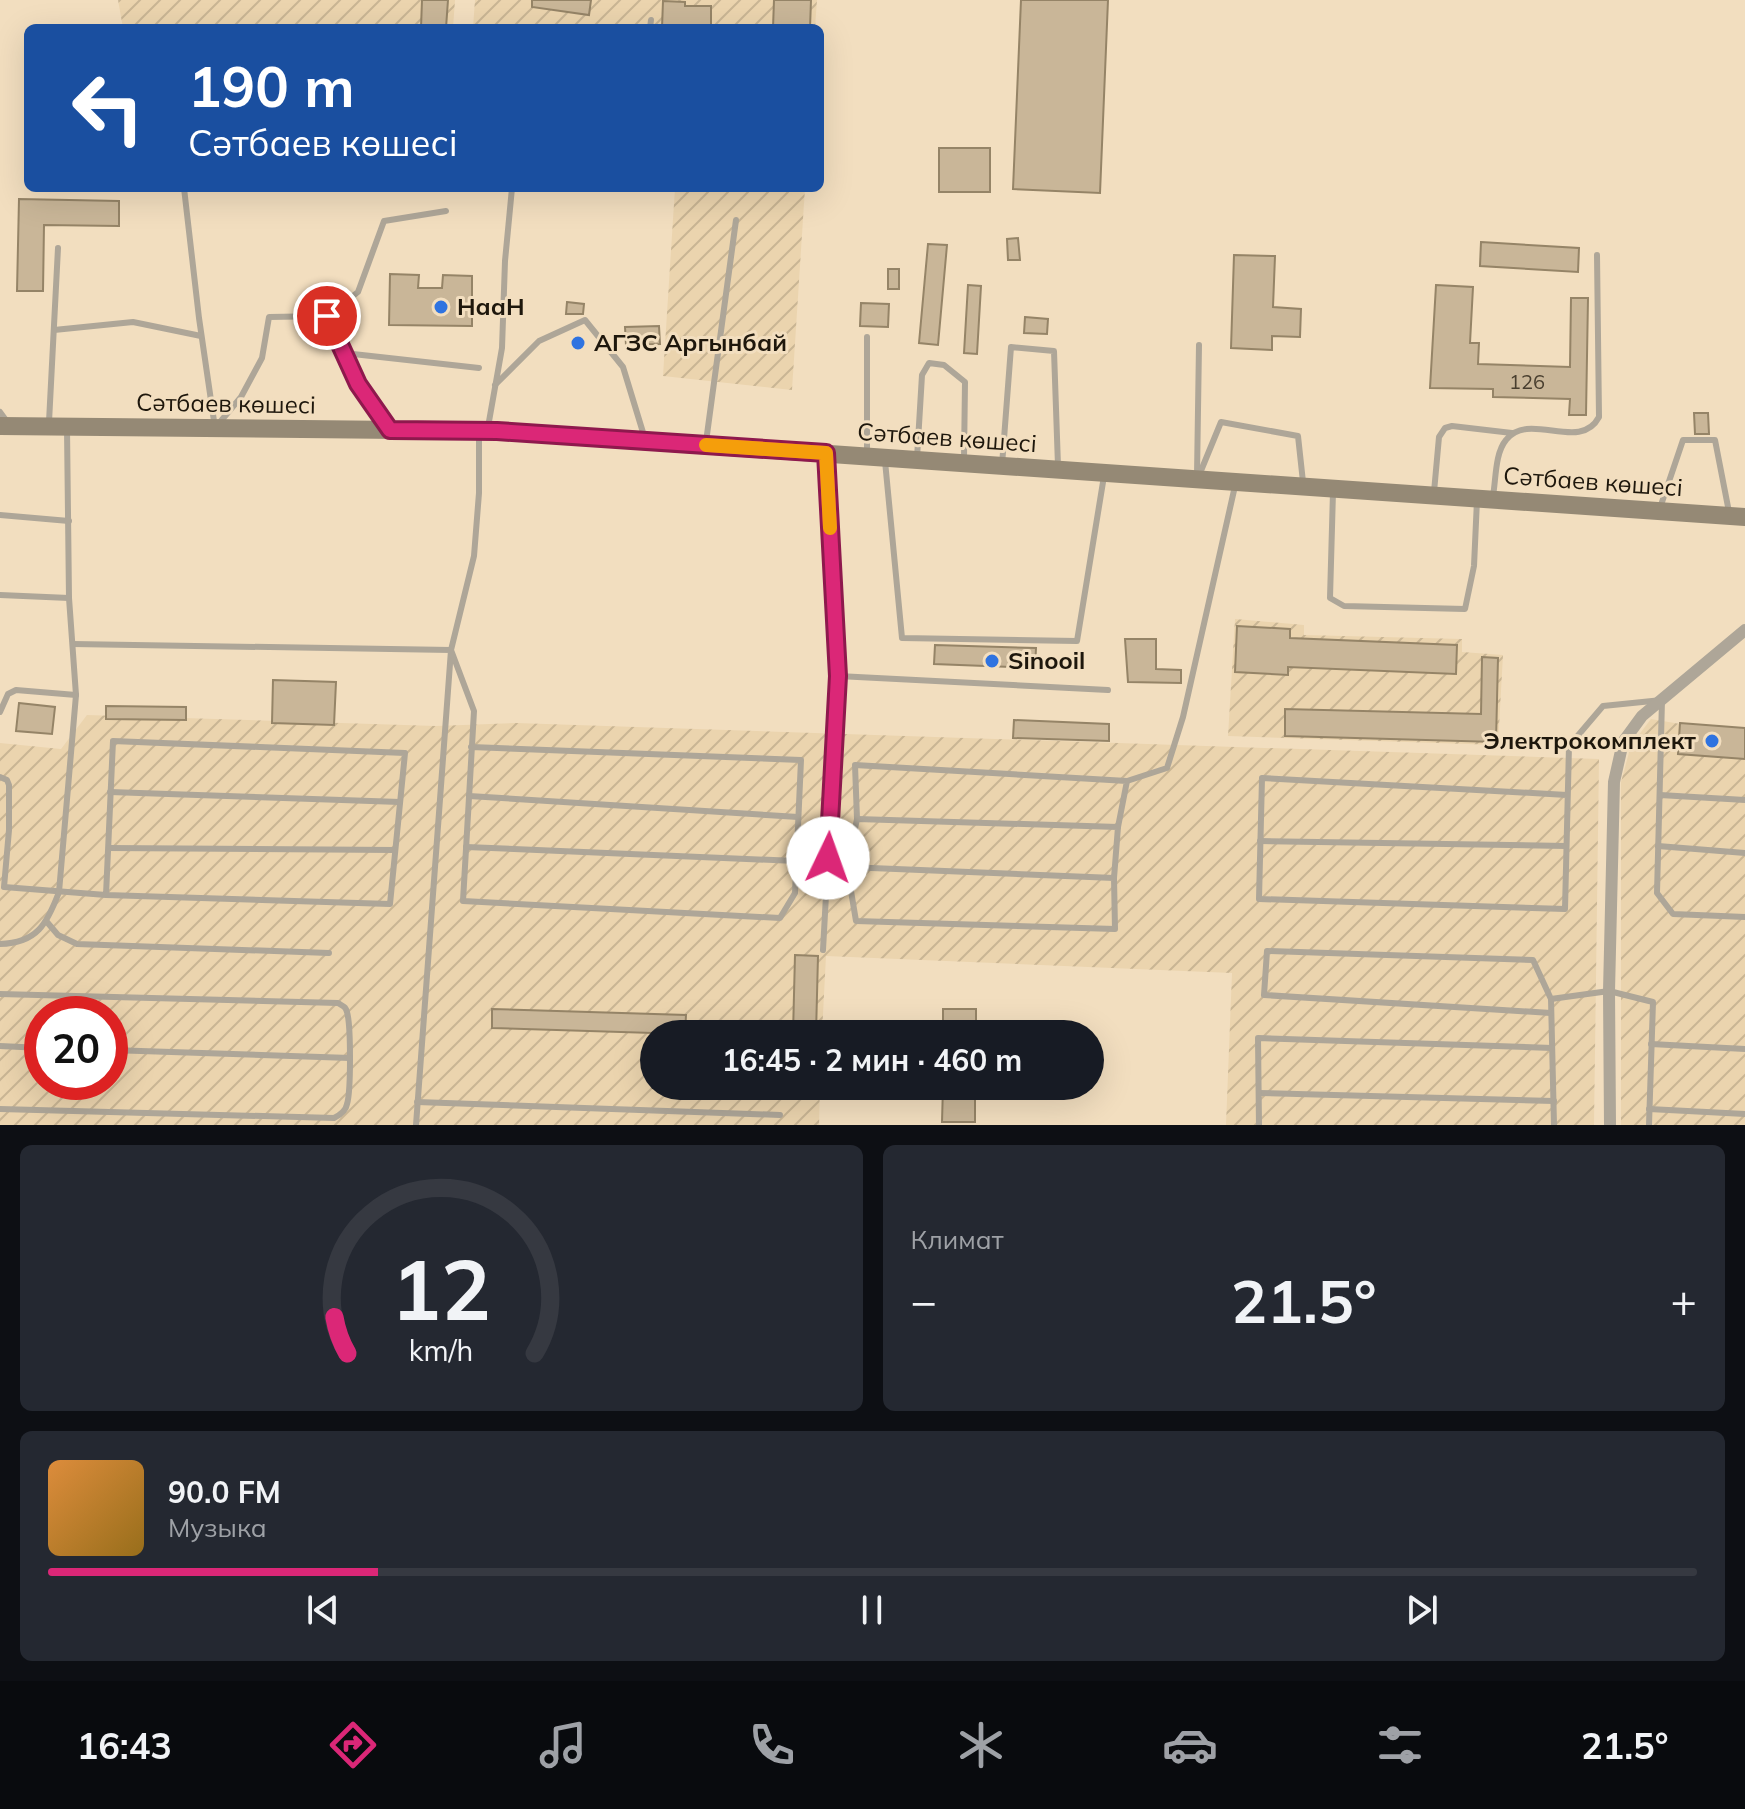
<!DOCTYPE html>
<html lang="ru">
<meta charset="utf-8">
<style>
:root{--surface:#171b24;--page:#242831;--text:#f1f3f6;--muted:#9ea1a6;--line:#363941;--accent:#db2777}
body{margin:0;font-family:Mulish,sans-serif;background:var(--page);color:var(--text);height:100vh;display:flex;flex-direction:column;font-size:30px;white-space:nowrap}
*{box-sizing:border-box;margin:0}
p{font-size:26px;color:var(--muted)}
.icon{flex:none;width:44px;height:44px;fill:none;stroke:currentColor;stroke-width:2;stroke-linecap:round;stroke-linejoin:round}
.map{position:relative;height:1125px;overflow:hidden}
.details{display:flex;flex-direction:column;gap:20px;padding:20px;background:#0d0f14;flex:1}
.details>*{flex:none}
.banner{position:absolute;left:24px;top:24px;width:800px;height:168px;border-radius:12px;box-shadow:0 8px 32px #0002;background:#1a4fa0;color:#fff;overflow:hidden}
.speed{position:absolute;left:24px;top:996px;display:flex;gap:16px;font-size:40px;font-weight:700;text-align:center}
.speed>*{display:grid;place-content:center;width:104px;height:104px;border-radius:50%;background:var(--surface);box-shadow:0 8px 32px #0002;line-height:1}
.speed .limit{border:12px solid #d22;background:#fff;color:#111}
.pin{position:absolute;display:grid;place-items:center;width:68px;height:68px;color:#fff;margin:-34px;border:4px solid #fff;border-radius:50%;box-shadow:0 2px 8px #0007}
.me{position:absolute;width:88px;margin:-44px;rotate:3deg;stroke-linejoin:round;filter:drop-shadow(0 0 6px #0008)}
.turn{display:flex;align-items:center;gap:28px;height:168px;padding:0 32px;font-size:36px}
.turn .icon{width:104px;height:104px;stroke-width:2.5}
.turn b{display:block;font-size:56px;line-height:68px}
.big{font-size:60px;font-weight:700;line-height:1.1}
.details .card{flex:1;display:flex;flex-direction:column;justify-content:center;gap:12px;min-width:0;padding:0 28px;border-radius:12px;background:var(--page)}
.details .dial{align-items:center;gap:0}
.dial svg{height:208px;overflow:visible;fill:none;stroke:var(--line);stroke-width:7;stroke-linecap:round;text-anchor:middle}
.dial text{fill:var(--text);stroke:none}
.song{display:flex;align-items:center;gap:24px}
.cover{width:96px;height:96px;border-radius:12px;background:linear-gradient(135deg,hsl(30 70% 55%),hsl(40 70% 35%))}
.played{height:8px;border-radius:4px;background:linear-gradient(90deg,var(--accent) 20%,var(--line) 20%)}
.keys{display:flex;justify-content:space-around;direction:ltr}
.heat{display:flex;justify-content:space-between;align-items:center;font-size:44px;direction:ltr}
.details .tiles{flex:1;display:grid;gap:20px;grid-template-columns:1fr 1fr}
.card:last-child{grid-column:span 2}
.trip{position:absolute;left:640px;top:1020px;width:464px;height:80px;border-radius:40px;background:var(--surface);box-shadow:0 8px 32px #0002;font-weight:700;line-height:80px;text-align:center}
.dock{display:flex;height:128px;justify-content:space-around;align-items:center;background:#090b0e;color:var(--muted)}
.dock .icon{width:56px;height:56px}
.dock .selected{color:var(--accent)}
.dock b{font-size:36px;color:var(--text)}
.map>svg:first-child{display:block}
</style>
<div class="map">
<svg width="1745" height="1125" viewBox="0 0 1745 1125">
<defs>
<pattern id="industrial-furrows" width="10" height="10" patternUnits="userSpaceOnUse" patternTransform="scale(2)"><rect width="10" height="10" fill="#ebd4ae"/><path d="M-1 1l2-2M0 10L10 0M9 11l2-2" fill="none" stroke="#c9b594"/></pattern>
</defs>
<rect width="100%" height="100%" fill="#f2debf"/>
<g fill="url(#industrial-furrows)" fill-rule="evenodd">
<polygon points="118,0 455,0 453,28 123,28"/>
<polygon points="475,0 817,0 815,28 473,28"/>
<polygon points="675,188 805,188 792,390 663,376"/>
<polygon points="1235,619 1304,625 1304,635 1462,639 1462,652 1503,655 1498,745 1228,736"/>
<path d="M87 715 436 726 516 723 1599 759 1594 1125H1226L1232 973 826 956 822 1034H654V1086H820L819 1125H0V743L61 749ZM42 1014H110V1082H42Z"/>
<polygon points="1651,719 1745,735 1745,1125 1621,1125 1621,782 1631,745"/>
</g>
<g fill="#c9b698" stroke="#958467" stroke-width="2">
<polygon points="422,0 448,0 446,28 421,28"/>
<polygon points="532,0 591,0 589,15 532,7"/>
<polygon points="774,0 811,0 810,28 773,28"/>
<polygon points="1021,0 1108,0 1100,193 1013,189"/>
<polygon points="663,1 685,2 685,6 711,6 711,28 662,28"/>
<rect x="939" y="148" width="51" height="44"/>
<polygon points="19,199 119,201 119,226 44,225 43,291 17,291"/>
<polygon points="1018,238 1020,260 1008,260 1007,239"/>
<polygon points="1481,242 1579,248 1578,272 1480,266"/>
<polygon points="928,244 947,245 938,345 919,343"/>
<polygon points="1234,255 1275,256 1273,307 1301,309 1300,337 1272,336 1272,350 1231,348"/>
<rect x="888" y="269" width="11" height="20"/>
<polygon points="390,274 419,275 418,288 442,288 443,275 472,276 472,326 389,325"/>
<polygon points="968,285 981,286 977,354 964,353"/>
<polygon points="1436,285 1473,287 1470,343 1479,343 1478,364 1570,367 1571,298 1588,298 1586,415 1569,415 1570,399 1493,397 1493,389 1430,388"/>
<polygon points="567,302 584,304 583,314 566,314"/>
<polygon points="861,303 889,304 888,327 860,326"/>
<polygon points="1025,317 1048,319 1047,334 1024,333"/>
<polygon points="659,326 660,344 626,345 625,327"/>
<polygon points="1694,413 1708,413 1709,434 1695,434"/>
<polygon points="1237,626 1290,629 1290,638 1457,645 1456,674 1288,667 1288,675 1235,672"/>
<polygon points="1125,639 1156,639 1156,669 1181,670 1181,683 1128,682"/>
<polygon points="935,645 1036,648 1035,668 934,664"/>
<polygon points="1482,657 1498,658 1496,742 1285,736 1285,709 1481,714"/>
<polygon points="273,680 336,682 334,725 272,723"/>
<polygon points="19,703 55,707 52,734 16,731"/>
<polygon points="106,706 186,707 186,720 106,719"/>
<polygon points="1014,720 1109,724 1109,741 1013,738"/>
<polygon points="1680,723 1745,728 1745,759 1678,754"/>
<polygon points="795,955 818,956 816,1034 793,1034"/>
<polygon points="492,1009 686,1015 685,1034 492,1028"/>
<rect x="943" y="1009" width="33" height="25"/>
<polygon points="943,1086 975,1086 975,1122 942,1122"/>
</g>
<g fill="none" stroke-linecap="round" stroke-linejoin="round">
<g stroke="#aea698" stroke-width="6">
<polyline points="650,28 651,20"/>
<polyline points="184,188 199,318 215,428 241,397 262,358 269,317 327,316 358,384 388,426"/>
<polyline points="327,316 358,292 384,221 446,211"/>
<polyline points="54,330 133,322 201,336"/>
<polyline points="344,353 479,368"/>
<polyline points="495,385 539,341 585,320 623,367 645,439"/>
<polyline points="0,412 8,423"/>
<polyline points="49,422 58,248"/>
<polyline points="488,427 502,348 505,261 512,188"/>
<polyline points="706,442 736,220"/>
<polyline points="867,453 867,337"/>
<polyline points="826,457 838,676 1108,690"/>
<polyline points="917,458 922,375 929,363 944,365 965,382 964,459"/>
<polyline points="885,461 902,638 1077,641 1104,476"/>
<polyline points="1002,465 1011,347 1054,351 1058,466"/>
<polyline points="1197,475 1199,345"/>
<polyline points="1198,478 1221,422 1298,436 1303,482"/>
<polyline points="1333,492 1330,598 1344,606 1465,609 1474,566 1477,500"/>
<polyline points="1434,492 1439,437 1445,428 1452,426 1512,433"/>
<path d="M1493 496C1496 479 1495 453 1506 440 1529 410 1580 453 1599 417L1597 255"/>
<polyline points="1660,508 1683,440 1715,440 1729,512"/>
<polyline points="0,515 69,521"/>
<polyline points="0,595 69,598"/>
<polyline points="73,644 451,650 416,1125"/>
<polyline points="0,712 8,694 16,690 76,695"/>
<polyline points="471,747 801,760 795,893 780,918 463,901 474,711 451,650 474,556 479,493 479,435"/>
<polyline points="0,777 7,780 9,785 9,830 4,887 106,895 390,904 405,753 113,741 106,895"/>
<polyline points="1127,781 1167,768 1183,717 1235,486"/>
<polyline points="110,792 400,802"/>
<polyline points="1567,795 1262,778 1259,899 1565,909 1569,746 1603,706 1662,700 1657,893 1673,914 1745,917"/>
<polyline points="1660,795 1745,800"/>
<polyline points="469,796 798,817"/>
<polyline points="857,819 855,765 1127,781 1118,827"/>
<polyline points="1260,841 1566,846"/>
<polyline points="1658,846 1745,853"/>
<polyline points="466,847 796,861"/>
<polyline points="109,848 395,850"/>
<polyline points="847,867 857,819 1118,827 1114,878 1115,929 856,921 847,867 1114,878"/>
<polyline points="47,922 58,935 77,944 329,953"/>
<path d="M0 944C37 943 47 924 59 892L76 695 69 598 67 429"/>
<polyline points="823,950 838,676"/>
<path d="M0 994 338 1003C344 1007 345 1006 347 1012 351 1026 351 1091 347 1104 346 1111 340 1115 334 1118L0 1109"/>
<polyline points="1551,999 1554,1125"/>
<polyline points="1551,1013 1264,995 1267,951 1533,960 1551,999 1609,991 1653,1002 1649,1125"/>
<polyline points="1651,1044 1745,1049"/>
<polyline points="0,1046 42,1048"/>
<polyline points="110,1050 350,1058"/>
<polyline points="1259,1093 1554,1101"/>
<polyline points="417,1102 780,1115"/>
<polyline points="1649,1109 1745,1114"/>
<polyline points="1259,1125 1258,1038 1552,1048"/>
</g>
<polyline stroke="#aea698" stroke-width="12" points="1610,1125 1609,991 1614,782 1623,742 1642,716 1745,630"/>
<polyline stroke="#958975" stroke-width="18" points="0,426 497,431 1745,517"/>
</g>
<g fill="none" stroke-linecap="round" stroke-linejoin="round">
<g stroke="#8e194d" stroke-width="20">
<polyline id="route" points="327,316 358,384 390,430 497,431 826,453 838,676 828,858"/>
</g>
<use href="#route" stroke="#db2777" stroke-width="14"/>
<polyline stroke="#f59e0b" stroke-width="14" points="706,445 826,453 830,528"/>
</g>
<g fill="#2f73e0" stroke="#f2debf" stroke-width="3">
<circle cx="441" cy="307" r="8"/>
<circle cx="578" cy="343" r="8"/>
<circle cx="992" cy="661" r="8"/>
<circle cx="1712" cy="741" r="8"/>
</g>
<g text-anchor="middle" stroke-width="6" stroke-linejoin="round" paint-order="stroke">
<g font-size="20" fill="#493f2f">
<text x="1527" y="389">126</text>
</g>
<g font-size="24" font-weight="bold" fill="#1e170c" stroke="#f2debf" text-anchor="start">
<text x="457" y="315">НааН</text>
<text x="594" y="351">АГЗС Аргынбай</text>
<text x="1008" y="669">Sinooil</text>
<text x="1696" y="749" text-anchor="end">Электрокомплект</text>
</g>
<g font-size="24" fill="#1e170c" stroke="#f2debf">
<text transform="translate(226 404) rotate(1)" y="8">Сәтбаев көшесі</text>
<text transform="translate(947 438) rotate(4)" y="8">Сәтбаев көшесі</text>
<text transform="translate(1593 482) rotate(4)" y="8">Сәтбаев көшесі</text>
</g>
</g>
</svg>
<div class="speed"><div class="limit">20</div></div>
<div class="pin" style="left:327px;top:316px;background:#d93025"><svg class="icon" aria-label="arrive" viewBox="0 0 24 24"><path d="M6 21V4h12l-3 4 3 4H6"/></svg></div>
<svg class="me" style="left:828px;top:858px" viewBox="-20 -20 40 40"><circle r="19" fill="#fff"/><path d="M0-13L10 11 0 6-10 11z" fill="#db2777"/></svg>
<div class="trip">16:45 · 2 мин · 460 m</div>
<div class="banner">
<div class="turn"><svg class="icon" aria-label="left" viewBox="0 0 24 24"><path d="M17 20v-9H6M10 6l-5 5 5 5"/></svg><div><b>190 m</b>Сәтбаев көшесі</div></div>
</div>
</div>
<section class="details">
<div class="tiles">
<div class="card dial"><svg viewBox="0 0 100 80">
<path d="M14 69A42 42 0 1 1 86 69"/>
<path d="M14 69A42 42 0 0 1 9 55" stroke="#db2777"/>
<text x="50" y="56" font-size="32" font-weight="700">12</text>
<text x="50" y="72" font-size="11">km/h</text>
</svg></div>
<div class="card"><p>Климат</p>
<div class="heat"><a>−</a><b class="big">21.5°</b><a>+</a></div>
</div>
<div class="card">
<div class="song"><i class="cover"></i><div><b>90.0 FM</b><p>Музыка</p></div></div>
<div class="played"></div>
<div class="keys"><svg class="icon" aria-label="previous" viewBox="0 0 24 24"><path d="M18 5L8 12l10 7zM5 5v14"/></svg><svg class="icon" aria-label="pause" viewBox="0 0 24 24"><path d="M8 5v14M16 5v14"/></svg><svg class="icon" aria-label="next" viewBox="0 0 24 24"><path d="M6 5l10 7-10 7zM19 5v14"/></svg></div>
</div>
</div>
</section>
<nav class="dock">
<b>16:43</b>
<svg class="icon selected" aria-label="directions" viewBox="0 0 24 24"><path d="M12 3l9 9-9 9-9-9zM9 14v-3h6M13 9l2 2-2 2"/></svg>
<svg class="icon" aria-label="music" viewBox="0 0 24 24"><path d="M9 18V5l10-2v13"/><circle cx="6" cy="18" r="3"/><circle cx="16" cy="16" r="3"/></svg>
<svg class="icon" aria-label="phone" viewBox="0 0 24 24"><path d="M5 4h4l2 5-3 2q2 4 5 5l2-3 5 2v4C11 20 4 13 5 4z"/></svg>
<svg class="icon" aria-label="climate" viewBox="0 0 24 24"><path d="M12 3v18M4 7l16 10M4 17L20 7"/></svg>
<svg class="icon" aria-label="car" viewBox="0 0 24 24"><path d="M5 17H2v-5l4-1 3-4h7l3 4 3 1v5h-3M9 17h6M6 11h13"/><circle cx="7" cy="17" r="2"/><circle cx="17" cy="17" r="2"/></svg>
<svg class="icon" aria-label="filters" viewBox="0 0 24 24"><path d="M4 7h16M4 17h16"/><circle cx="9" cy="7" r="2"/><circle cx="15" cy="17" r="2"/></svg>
<b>21.5°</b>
</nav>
